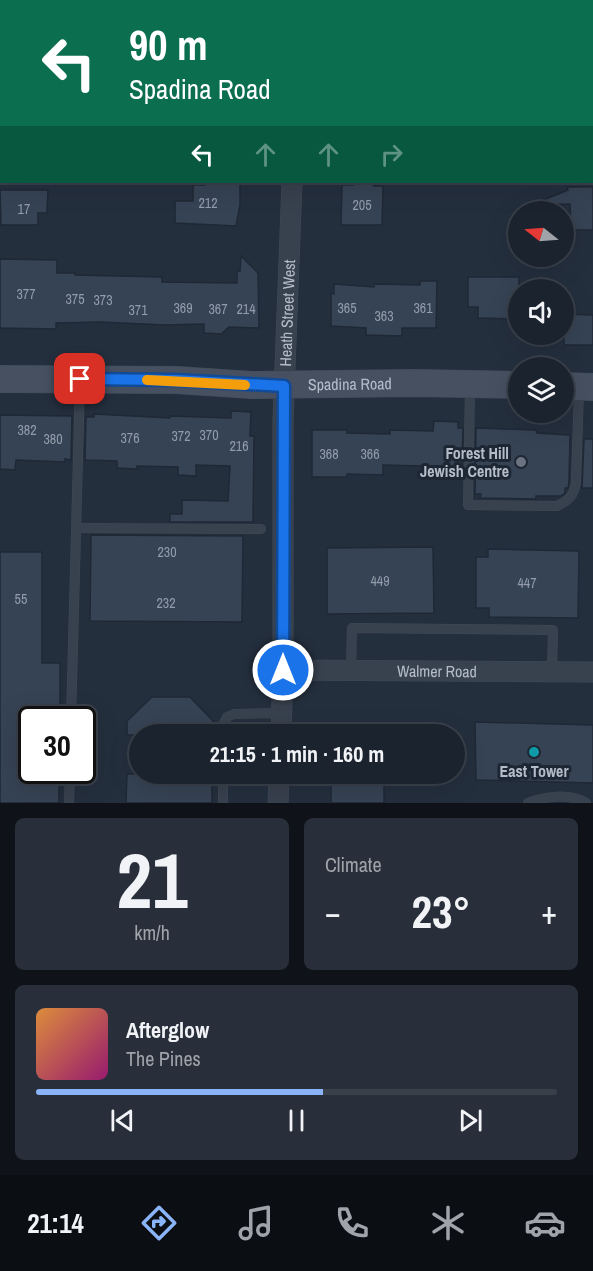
<!DOCTYPE html>
<meta charset="utf-8">
<style>
:root{--surface:#1b232e;--page:#282f3a;--text:#f1f3f6;--muted:#a0a4aa;--line:#39404a;--accent:#8ab4f8}
body{margin:0;font-family:"Archivo Narrow",sans-serif;background:var(--page);color:var(--text);height:100vh;display:flex;flex-direction:column;font-size:22px;white-space:nowrap}
*{box-sizing:border-box;margin:0}
p{font-size:20px;color:var(--muted)}
.icon{flex:none;width:33px;height:33px;fill:none;stroke:currentColor;stroke-width:2;stroke-linecap:round;stroke-linejoin:round}
.map{position:relative;height:803px;overflow:hidden}
.details{display:flex;flex-direction:column;gap:15px;padding:15px;background:#0f1319;flex:1}
.details>*{flex:none}
.guide{position:absolute;left:0px;top:0px;width:594px;height:183px;box-shadow:0 6px 24px #0002,0 0 0 2px var(--line);background:#0b6e4f;color:#fff;overflow:hidden}
.needle{width:39px;rotate:287deg}
.controls{position:absolute;left:508px;top:201px;display:grid;gap:12px}
.controls a{display:grid;place-items:center;width:66px;height:66px;border-radius:50%;background:var(--surface);box-shadow:0 6px 24px #0002,0 0 0 2px var(--line);font-size:30px}
.speed{position:absolute;left:18px;top:706px;display:flex;gap:12px;font-size:30px;font-weight:700;text-align:center}
.speed>*{display:grid;place-content:center;width:78px;height:78px;border-radius:50%;background:var(--surface);box-shadow:0 6px 24px #0002,0 0 0 2px var(--line);line-height:1}
.speed .limit{border:3px solid #111;border-radius:9px;background:#fff;color:#111}
.pin{position:absolute;display:grid;place-items:center;width:51px;height:51px;color:#fff;margin:-26px;border-radius:12px;box-shadow:0 3px 9px #0006}
.me{position:absolute;width:66px;margin:-33px;rotate:0deg;stroke-linejoin:round;filter:drop-shadow(0 0 4px #0008)}
.turn{display:flex;align-items:center;gap:21px;height:126px;padding:0 30px;font-size:27px}
.turn .icon{width:78px;height:78px;stroke-width:2.5}
.turn b{display:block;font-size:42px;line-height:51px}
.lanes{display:flex;align-items:center;height:57px;padding:0 30px;background:#0003;justify-content:center;gap:30px;direction:ltr}
.lanes .off{opacity:.35}
.big{font-size:45px;font-weight:700;line-height:1.1}
.details .tile{flex:1;display:flex;flex-direction:column;justify-content:center;gap:9px;min-width:0;padding:0 21px;border-radius:9px;background:var(--page)}
.details .dial{align-items:center;gap:0}
.dial b{font-size:78px;line-height:1}
.song{display:flex;align-items:center;gap:18px}
.cover{width:72px;height:72px;border-radius:9px;background:linear-gradient(135deg,hsl(30 70% 55%),hsl(320 70% 35%))}
.played{height:6px;border-radius:3px;background:linear-gradient(90deg,var(--accent) 55%,var(--line) 55%)}
.keys{display:flex;justify-content:space-around;direction:ltr}
.heat{display:flex;justify-content:space-between;align-items:center;font-size:33px;direction:ltr}
.details .tiles{flex:1;display:grid;gap:15px;grid-template-columns:1fr 1fr}
.tile:last-child{grid-column:span 2}
.trip{position:absolute;left:129px;top:724px;width:336px;height:60px;border-radius:30px;background:var(--surface);box-shadow:0 6px 24px #0002,0 0 0 2px var(--line);font-weight:700;line-height:60px;text-align:center}
.dock{display:flex;height:96px;justify-content:space-around;align-items:center;background:#0b0e12;color:var(--muted)}
.dock .icon{width:42px;height:42px}
.dock .on{color:var(--accent)}
.dock b{font-size:27px;color:var(--text)}
.map>svg:first-child{display:block}
</style>
<div class="map">
<svg width="593" height="803" viewBox="0 0 593 803">
<rect width="100%" height="100%" fill="#242f3e"/>
<g fill="#364354" stroke="#1f2835" stroke-width="1.5">
<polygon points="215,182 240,182 240,205 236,226 175,223 175,201 193,201 193,185 205,185 206,183"/>
<polygon points="358,182 369,182 374,186 383,186 382,225 341,225 342,185 353,185"/>
<polygon points="567,187 593,187 593,230 571,230 570,204 537,205 536,203 568,190"/>
<polygon points="0,190 48,190 47,213 38,213 38,225 1,225"/>
<polygon points="241,256 258,273 259,328 229,327 221,334 204,333 204,324 165,325 100,322 56,323 56,329 0,328 0,259 57,260 57,273 75,273 75,275 162,277 162,282 237,283 237,271 240,271"/>
<polygon points="468,277 519,277 519,319 478,318 478,307 468,307"/>
<polygon points="420,281 437,281 436,328 402,328 402,336 366,335 366,328 331,326 331,293 334,294 334,284 374,287 374,284 420,285"/>
<polygon points="564,314 593,315 593,345 564,345"/>
<polygon points="231,411 251,412 250,436 254,436 253,522 170,522 170,514 182,514 182,500 228,501 230,466 196,465 196,476 178,475 178,467 137,466 137,469 117,468 117,461 85,460 86,417 94,417 94,414 170,418 170,416 231,418"/>
<polygon points="0,415 72,416 71,460 65,459 65,462 16,460 15,470 0,469"/>
<polygon points="434,421 458,422 458,428 463,428 462,467 383,465 383,475 347,474 347,477 312,477 312,430 347,430 347,433 390,434 390,430 433,431"/>
<polygon points="476,428 536,430 537,433 570,435 569,481 568,488 565,488 565,493 561,496 536,496 536,499 480,498 481,494 475,494"/>
<polygon points="584,439 593,439 593,488 582,488"/>
<polygon points="91,535 243,536 242,622 90,621"/>
<polygon points="433,547 434,613 327,614 327,548"/>
<polygon points="488,549 579,551 578,618 489,617 489,608 476,608 476,557 488,557"/>
<polygon points="0,552 42,552 42,663 60,663 60,720 32,720 32,771 59,771 59,803 0,803"/>
<polygon points="152,697 190,697 213,721 213,735 127,735 127,721"/>
<polygon points="475,722 593,725 593,783 476,780"/>
<polygon points="127,774 212,774 212,803 126,803"/>
<rect x="331" y="774" width="53" height="29"/>
</g>
<g fill="none" stroke-linecap="round" stroke-linejoin="round">
<g stroke="#414a57" stroke-width="10">
<g id="lane">
<path d="M470 387 468 505 557 506C569 500 574 496 576 482L579 389"/>
<polyline points="76,528 261,529"/>
<polyline points="351,670 352,628 553,630 552,671"/>
<polyline points="71,720 80,382"/>
<polyline points="224,735 224,723 227,717 234,714 282,713"/>
<polyline points="69,803 70,771"/>
<polyline points="223,803 223,774"/>
<path d="M528 803C546 796 569 793 586 803"/>
</g>
</g>
<g stroke="#414a57" stroke-width="21">
<g id="street">
<polyline points="298,2 298,0"/>
<path id="s1" d="M283 670 593 672"/>
<path id="s2" d="M281 735 283 670V421L292 182"/>
<polyline points="278,803 279,774"/>
</g>
</g>
<g stroke="#414a57" stroke-width="28">
<g id="secondary">
<path id="s3" d="M0 379 176 380 252 385 415 383 519 385"/>
<polyline points="564,386 593,387"/>
</g>
</g>
<use href="#lane" stroke="#38414e" stroke-width="9"/>
<use href="#street" stroke="#38414e" stroke-width="20"/>
<use href="#secondary" stroke="#465061" stroke-width="27"/>
</g>
<g fill="none" stroke-linecap="round" stroke-linejoin="round">
<g stroke="#114b97" stroke-width="15">
<polyline id="route" points="80,379 176,380 284,386 283,670"/>
</g>
<use href="#route" stroke="#1a73e8" stroke-width="10"/>
<polyline stroke="#f59e0b" stroke-width="10" points="147,380 245,385"/>
</g>
<circle fill="#6b7280" stroke="#1d2633" stroke-width="2" cx="521" cy="462" r="6"/>
<circle fill="#0f9aa8" stroke="#1d2633" stroke-width="2" cx="534" cy="752" r="6"/>
<g text-anchor="middle" stroke-width="6" stroke-linejoin="round" paint-order="stroke">
<g font-size="14" fill="#929caa">
<text x="208" y="208">212</text>
<text x="362" y="210">205</text>
<text x="24" y="214">17</text>
<text x="26" y="299">377</text>
<text x="75" y="304">375</text>
<text x="103" y="305">373</text>
<text x="183" y="313">369</text>
<text x="347" y="313">365</text>
<text x="423" y="313">361</text>
<text x="218" y="314">367</text>
<text x="246" y="314">214</text>
<text x="138" y="315">371</text>
<text x="384" y="321">363</text>
<text x="27" y="435">382</text>
<text x="209" y="440">370</text>
<text x="181" y="441">372</text>
<text x="130" y="443">376</text>
<text x="53" y="444">380</text>
<text x="239" y="451">216</text>
<text x="329" y="459">368</text>
<text x="370" y="459">366</text>
<text x="167" y="557">230</text>
<text x="380" y="586">449</text>
<text x="527" y="588">447</text>
<text x="21" y="604">55</text>
<text x="166" y="608">232</text>
</g>
<g font-size="16" fill="#b4bcc9" stroke="#1d2633">
<text dy="6" stroke="none"><textPath href="#s2" startOffset="422">Heath Street West</textPath></text>
<text dy="6" stroke="none"><textPath href="#s3" startOffset="350">Spadina Road</textPath></text>
<text dy="6" stroke="none"><textPath href="#s1" startOffset="154">Walmer Road</textPath></text>
</g>
<g font-size="16" font-weight="bold" fill="#b4bcc9" stroke="#1d2633" text-anchor="end">
<text x="509" y="459">Forest Hill<tspan x="509" dy="18">Jewish Centre</tspan></text>
<text x="534" y="777" text-anchor="middle">East Tower</text>
</g>
</g>
</svg>
<div class="controls">
<a><svg class="needle" viewBox="-14 -14 28 28"><path d="M0-13l5 13h-10z" fill="#e53935"/><path d="M0 13l5-13h-10z" fill="#a0a4aa"/></svg></a>
<a><svg class="icon" aria-label="sound" viewBox="0 0 24 24"><path d="M4 9h4l5-4v14l-5-4H4zM17 9q2 3 0 6"/></svg></a>
<a><svg class="icon" aria-label="layers" viewBox="0 0 24 24"><path d="M12 4l9 5-9 5-9-5zM3 14l9 5 9-5"/></svg></a>
</div>
<div class="speed"><div class="limit">30</div></div>
<div class="pin" style="left:80px;top:379px;background:#d93025"><svg class="icon" aria-label="arrive" viewBox="0 0 24 24"><path d="M6 21V4h12l-3 4 3 4H6"/></svg></div>
<svg class="me" style="left:283px;top:670px" viewBox="-20 -20 40 40"><circle r="17" fill="#1a73e8" stroke="#fff" stroke-width="3"/><path d="M0-11L8 9 0 5-8 9z" fill="#fff"/></svg>
<div class="trip">21:15 · 1 min · 160 m</div>
<div class="guide">
<div class="turn"><svg class="icon" aria-label="left" viewBox="0 0 24 24"><path d="M17 20v-9H6M10 6l-5 5 5 5"/></svg><div><b>90 m</b>Spadina Road</div></div>
<div class="lanes"><svg class="icon" aria-label="left" viewBox="0 0 24 24"><path d="M17 20v-9H6M10 6l-5 5 5 5"/></svg><svg class="icon off" aria-label="ahead" viewBox="0 0 24 24"><path d="M12 20V5M6 11l6-6 6 6"/></svg><svg class="icon off" aria-label="ahead" viewBox="0 0 24 24"><path d="M12 20V5M6 11l6-6 6 6"/></svg><svg class="icon off" aria-label="right" viewBox="0 0 24 24"><path d="M7 20v-9h11M14 6l5 5-5 5"/></svg></div>
</div>
</div>
<section class="details">
<div class="tiles">
<div class="tile dial"><b>21</b><p>km/h</p></div>
<div class="tile"><p>Climate</p>
<div class="heat"><a>−</a><b class="big">23°</b><a>+</a></div>
</div>
<div class="tile">
<div class="song"><i class="cover"></i><div><b>Afterglow</b><p>The Pines</p></div></div>
<div class="played"></div>
<div class="keys"><svg class="icon" aria-label="previous" viewBox="0 0 24 24"><path d="M18 5L8 12l10 7zM5 5v14"/></svg><svg class="icon" aria-label="pause" viewBox="0 0 24 24"><path d="M8 5v14M16 5v14"/></svg><svg class="icon" aria-label="next" viewBox="0 0 24 24"><path d="M6 5l10 7-10 7zM19 5v14"/></svg></div>
</div>
</div>
</section>
<nav class="dock">
<b>21:14</b>
<svg class="icon on" aria-label="directions" viewBox="0 0 24 24"><path d="M12 3l9 9-9 9-9-9zM9 14v-3h6M13 9l2 2-2 2"/></svg>
<svg class="icon" aria-label="music" viewBox="0 0 24 24"><path d="M9 18V5l10-2v13"/><circle cx="6" cy="18" r="3"/><circle cx="16" cy="16" r="3"/></svg>
<svg class="icon" aria-label="phone" viewBox="0 0 24 24"><path d="M5 4h4l2 5-3 2q2 4 5 5l2-3 5 2v4C11 20 4 13 5 4z"/></svg>
<svg class="icon" aria-label="climate" viewBox="0 0 24 24"><path d="M12 3v18M4 7l16 10M4 17L20 7"/></svg>
<svg class="icon" aria-label="car" viewBox="0 0 24 24"><path d="M5 17H2v-5l4-1 3-4h7l3 4 3 1v5h-3M9 17h6M6 11h13"/><circle cx="7" cy="17" r="2"/><circle cx="17" cy="17" r="2"/></svg>
</nav>
